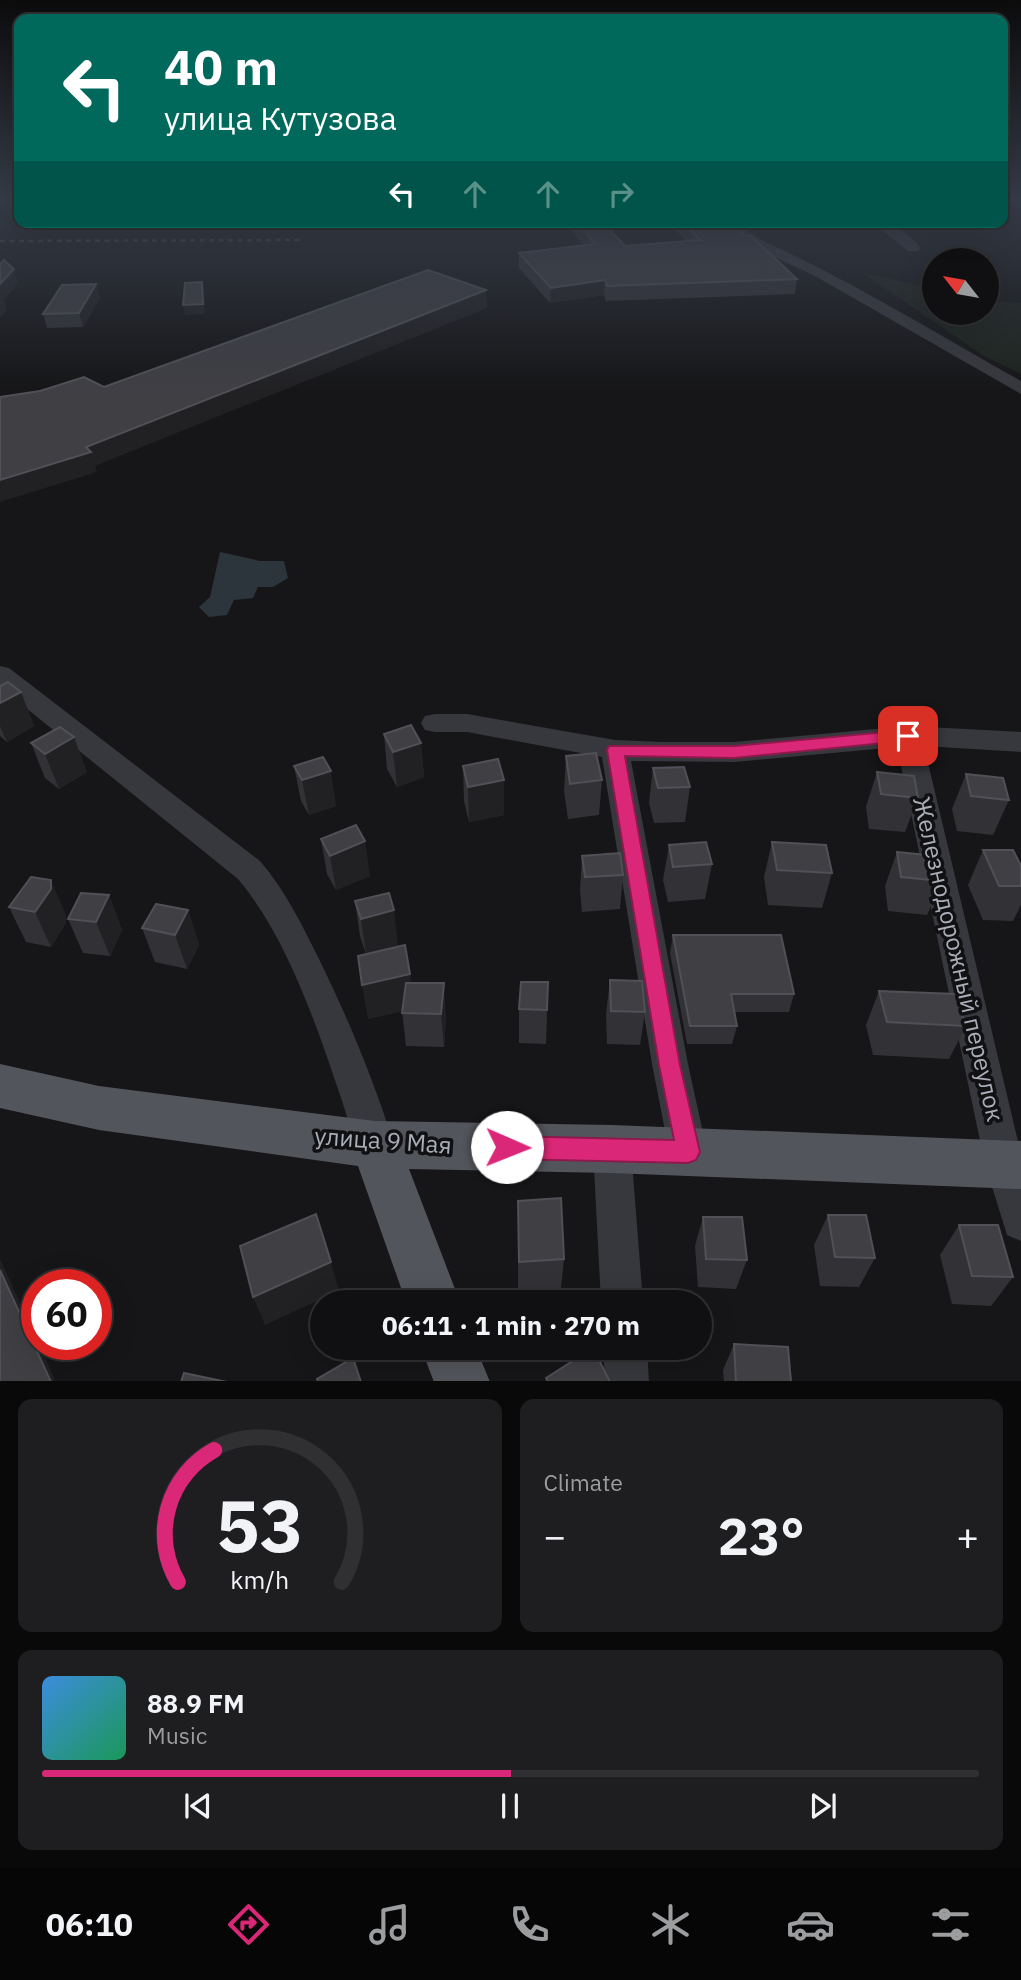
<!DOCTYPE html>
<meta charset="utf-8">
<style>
:root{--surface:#101012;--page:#1e1e20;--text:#f1f3f6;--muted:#9c9d9f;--line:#303032;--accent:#db2777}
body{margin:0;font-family:"IBM Plex Sans",sans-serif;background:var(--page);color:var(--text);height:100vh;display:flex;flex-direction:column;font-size:26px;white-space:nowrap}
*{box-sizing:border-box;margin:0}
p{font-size:23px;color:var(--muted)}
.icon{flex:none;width:38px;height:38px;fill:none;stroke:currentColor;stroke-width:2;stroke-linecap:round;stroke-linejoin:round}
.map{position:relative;height:1381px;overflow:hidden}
.sheet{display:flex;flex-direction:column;gap:18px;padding:18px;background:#09090a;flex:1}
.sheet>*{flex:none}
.banner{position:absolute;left:14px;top:14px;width:994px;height:214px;border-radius:14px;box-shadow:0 7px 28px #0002,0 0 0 2px var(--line);background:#00695c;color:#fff;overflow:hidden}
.needle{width:46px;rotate:301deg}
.buttons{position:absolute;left:922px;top:248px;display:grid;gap:14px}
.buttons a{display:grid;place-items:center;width:77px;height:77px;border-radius:50%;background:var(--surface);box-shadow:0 7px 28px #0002,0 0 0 2px var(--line);font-size:35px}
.speed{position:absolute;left:21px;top:1269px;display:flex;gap:14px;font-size:35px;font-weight:700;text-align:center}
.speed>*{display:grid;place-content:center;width:91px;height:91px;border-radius:50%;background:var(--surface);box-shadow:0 7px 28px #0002,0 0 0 2px var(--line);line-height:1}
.speed .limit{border:10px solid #d22;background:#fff;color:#111}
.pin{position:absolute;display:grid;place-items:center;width:60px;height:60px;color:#fff;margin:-30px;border-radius:14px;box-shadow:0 4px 10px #0006}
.me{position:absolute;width:77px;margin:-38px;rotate:91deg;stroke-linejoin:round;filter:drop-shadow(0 0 5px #0008)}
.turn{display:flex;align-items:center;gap:24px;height:147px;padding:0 35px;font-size:32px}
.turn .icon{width:91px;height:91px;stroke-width:2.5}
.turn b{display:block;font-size:49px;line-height:60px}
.lanes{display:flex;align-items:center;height:66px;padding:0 35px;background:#0003;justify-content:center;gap:35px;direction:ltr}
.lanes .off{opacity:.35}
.big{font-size:52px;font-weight:700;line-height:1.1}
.sheet .tile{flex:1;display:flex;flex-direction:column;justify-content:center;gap:10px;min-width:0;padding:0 24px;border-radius:14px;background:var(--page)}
.sheet .dial{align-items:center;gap:0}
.dial svg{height:182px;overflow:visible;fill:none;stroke:var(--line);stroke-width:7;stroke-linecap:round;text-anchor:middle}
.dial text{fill:var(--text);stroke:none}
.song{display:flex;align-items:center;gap:21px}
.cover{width:84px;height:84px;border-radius:10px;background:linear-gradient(135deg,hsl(210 70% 55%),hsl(150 70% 35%))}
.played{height:7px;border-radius:4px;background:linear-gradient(90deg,var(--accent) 50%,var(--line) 50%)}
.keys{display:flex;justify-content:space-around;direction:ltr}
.heat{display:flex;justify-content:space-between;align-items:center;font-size:38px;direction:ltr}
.sheet .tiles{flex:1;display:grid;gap:18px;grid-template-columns:1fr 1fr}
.tile:last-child{grid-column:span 2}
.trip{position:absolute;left:310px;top:1290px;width:402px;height:70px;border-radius:35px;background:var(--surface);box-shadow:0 7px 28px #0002,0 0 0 2px var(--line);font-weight:700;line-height:70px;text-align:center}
.tabs{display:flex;height:112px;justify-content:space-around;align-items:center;background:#060607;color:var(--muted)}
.tabs .icon{width:49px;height:49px}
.tabs .active{color:var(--accent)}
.tabs b{font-size:32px;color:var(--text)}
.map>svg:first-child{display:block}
</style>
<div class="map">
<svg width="1021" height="1382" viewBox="0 0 1021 1382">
<rect width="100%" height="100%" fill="#161618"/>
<polygon fill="#1c231d" points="861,272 934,289 934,313 987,313 987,301 1021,303 1021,374 984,356"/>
<polygon fill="#2c353c" points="220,552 260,561 284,561 288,578 273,587 258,587 253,598 234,600 227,615 209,617 199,607 210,597"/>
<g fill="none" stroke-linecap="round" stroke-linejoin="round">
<g fill="#37383d" fill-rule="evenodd">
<path d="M714 222C739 222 751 235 772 245 858 285 939 335 1021 381V394L815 276 747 244Z"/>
<path d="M872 222C891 222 909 232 920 248L918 251H908Z"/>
<path d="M0 666 9 668 260 861C285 890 301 923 318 957 348 1018 374 1080 394 1145L389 1158 375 1164 361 1158C352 1137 347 1114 339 1092 315 1021 286 936 238 879L0 687Z"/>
<polygon points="435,714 467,714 615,740 662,742 734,742 908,726 1021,732 1021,752 924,746 1021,1154 1021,1241 1007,1235 985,1164 897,747 734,762 631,761 688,1064 707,1151 702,1164 688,1170 674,1164 669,1151 652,1064 602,757 467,732 435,732 425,730 421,723 425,716"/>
<polygon points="612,1130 626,1136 631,1149 643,1302 601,1302 593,1149 598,1136"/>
<polygon points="603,1348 647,1348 649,1382 605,1382"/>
</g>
<g fill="#53555c" fill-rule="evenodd">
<polygon points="0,1064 99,1086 375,1121 612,1125 1021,1141 1021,1189 612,1173 409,1169 460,1302 406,1302 358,1166 99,1130 0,1108"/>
<polygon points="421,1348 476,1348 490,1382 434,1382"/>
</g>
<polyline stroke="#4a4c52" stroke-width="2.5" stroke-dasharray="5 4.5" stroke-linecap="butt" points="0,241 304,240"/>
</g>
<g fill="#323236">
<polygon points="1005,198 1021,198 1021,208 1005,201"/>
<polygon points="574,222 603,222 625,246 686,241 668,222 726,222 797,279 795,294 606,301 604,295 550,303 519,268 519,253 584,245 573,233"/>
<polygon points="96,284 100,298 83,327 47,328 43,314"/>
<polygon points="0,686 21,692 34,726 7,742 0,736"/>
<polygon points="384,734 421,743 424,777 397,787 387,769"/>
<polygon points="31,743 87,772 59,789 45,778"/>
<polygon points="566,756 602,780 599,815 568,819 564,791"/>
<polygon points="294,766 336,806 309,815 301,801"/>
<polygon points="463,766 504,815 469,822 464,801"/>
<polygon points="653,768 690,787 685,822 654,823 649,803"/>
<polygon points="877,772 918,798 905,832 869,829 866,807"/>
<polygon points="966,774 1009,800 993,835 957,831 952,809"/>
<polygon points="321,839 370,876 336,890 327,874"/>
<polygon points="772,842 832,873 822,908 768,905 764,877"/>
<polygon points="669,845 712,864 705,899 668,902 663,880"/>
<polygon points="983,850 1021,866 1021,905 1013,921 983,920 968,885"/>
<polygon points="897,852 942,881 927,915 888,911 885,886"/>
<polygon points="582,856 623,875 620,909 582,912 580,891"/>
<polygon points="109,895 122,930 110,956 83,953 68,919"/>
<polygon points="355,901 398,945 366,954 360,936"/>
<polygon points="9,907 66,915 66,923 51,947 26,942"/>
<polygon points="188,910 199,945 187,969 155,962 142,928"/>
<polygon points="673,935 794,994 789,1012 734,1012 737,1026 732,1044 687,1044 670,953"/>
<polygon points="610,980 645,1012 640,1045 607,1044 606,1014"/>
<polygon points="548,982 546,1044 519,1043 519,1009"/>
<polygon points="411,983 446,1017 444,1047 406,1046 402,1011 368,1019"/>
<polygon points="879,991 966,1026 949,1059 873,1055 866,1025"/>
<polygon points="518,1201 564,1259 561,1288 518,1291"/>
<polygon points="828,1215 875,1258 859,1287 820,1286 814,1245"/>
<polygon points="703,1217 747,1260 736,1289 698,1287 695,1246"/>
<polygon points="959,1225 1013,1277 991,1306 952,1304 940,1255"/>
<polygon points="734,1344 791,1382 724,1382 723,1370"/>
</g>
<g fill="#212124">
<polygon points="14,269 18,283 4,300 7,310 0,318 0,284"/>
<polygon points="605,280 604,295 550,303 551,288"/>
<polygon points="202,282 204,291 205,314 185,315 183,305"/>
<polygon points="96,284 100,298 83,327 79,313"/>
<polygon points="486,290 487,308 95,466 97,472 0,502 0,480 86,447"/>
<polygon points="21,692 34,726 7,742 0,726 0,703"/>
<polygon points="74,737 87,772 59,789 45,754"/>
<polygon points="421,743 424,777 397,787 393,752"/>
<polygon points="331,771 336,806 309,815 302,780"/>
<polygon points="504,780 504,815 469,822 468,787"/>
<polygon points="365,841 370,876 336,890 330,856"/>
<polygon points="51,880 66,915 66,923 51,947 35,912"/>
<polygon points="109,895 122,930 110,956 96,922"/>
<polygon points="188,910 199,945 187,969 175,935"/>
<polygon points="394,910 398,945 366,954 361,919"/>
<polygon points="410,974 414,1008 368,1019 362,985"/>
<polygon points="444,983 446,1017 444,1047 441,1014"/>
<polygon points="0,1259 37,1339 37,1344 39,1344 56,1382 51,1382 0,1270"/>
<polygon points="331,1262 339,1291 265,1325 253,1297"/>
</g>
<g fill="#3f3f44" stroke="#4f5156" stroke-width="2">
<polygon points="577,222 603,222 625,246 700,240 683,222 726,222 746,236 750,235 797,279 607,286 605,280 551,288 519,253 595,244"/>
<polygon points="4,260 14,269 0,284 0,264"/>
<polygon points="428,270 486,290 86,447 91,452 0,480 0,397 40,391 84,377 104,387"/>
<polygon points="202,282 203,304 183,305 185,283"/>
<polygon points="96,284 79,313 43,314 62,285"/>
<polygon points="8,682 21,692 0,703 0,686"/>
<polygon points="411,725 421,743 393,752 384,734"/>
<polygon points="60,727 74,737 45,754 31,743"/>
<polygon points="596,753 602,780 570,784 566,756"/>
<polygon points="323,757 331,771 302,780 294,766"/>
<polygon points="498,759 504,780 468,787 463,766"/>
<polygon points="684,767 690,787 658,788 653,768"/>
<polygon points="877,772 914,776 918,798 881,794"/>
<polygon points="966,774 1003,778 1009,800 971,796"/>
<polygon points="356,825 365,841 330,856 321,839"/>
<polygon points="706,842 712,864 673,867 669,845"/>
<polygon points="772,842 826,845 832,873 777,870"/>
<polygon points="983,850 1013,850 1021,866 1021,886 999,886"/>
<polygon points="897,852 936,856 942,881 901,877"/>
<polygon points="620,853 623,875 585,877 582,856"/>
<polygon points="31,877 51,880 51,889 35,912 9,907"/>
<polygon points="81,893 109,895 96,922 68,919"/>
<polygon points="389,893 394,910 361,919 355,901"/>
<polygon points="156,904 188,910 175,935 142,928"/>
<polygon points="673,935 781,935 794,994 731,994 737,1026 690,1026"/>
<polygon points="405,945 410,974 362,985 358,956"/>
<polygon points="610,980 642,981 645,1012 611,1011"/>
<polygon points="521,982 548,982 547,1010 519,1009"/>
<polygon points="406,983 444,983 441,1014 402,1013"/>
<polygon points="879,991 956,994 966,1026 887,1022"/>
<polygon points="561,1198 564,1259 519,1262 518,1201"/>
<polygon points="316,1214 331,1262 253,1297 240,1246"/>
<polygon points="828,1215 866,1215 875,1258 835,1257"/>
<polygon points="703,1217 742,1217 747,1260 706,1259"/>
<polygon points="959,1225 998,1225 1013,1277 972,1276"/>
<polygon points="0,1270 51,1382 0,1382"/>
<polygon points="734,1344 788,1347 791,1382 736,1382"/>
<polygon points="593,1348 610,1382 548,1382 546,1378"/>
<polygon points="353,1358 361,1382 318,1382 317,1379"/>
<polygon points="184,1373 227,1382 181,1382"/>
</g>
<linearGradient id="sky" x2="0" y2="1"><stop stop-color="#0c0c0d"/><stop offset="0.51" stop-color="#363c48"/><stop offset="1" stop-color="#363c48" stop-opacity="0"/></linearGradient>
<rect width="1021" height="391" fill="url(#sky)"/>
<polygon fill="#db2777" stroke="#8e194d" stroke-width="2" points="908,730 917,736 914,740 734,758 625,756 680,1065 700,1152 696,1160 688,1163 507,1159 499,1155 495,1147 499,1139 507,1136 674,1140 659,1065 607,750 609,746 734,746"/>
<g text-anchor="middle" stroke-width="7" stroke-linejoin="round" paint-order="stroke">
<g font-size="24" fill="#a8adb8" stroke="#111113">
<text transform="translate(958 959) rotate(77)" y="8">Железнодорожный переулок</text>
<text transform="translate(383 1141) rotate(4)" y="8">улица 9 Мая</text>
</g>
</g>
</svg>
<div class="buttons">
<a><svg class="needle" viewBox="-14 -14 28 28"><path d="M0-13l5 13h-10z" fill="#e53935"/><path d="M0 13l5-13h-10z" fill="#9c9d9f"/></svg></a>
</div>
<div class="speed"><div class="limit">60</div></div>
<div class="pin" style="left:908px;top:736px;background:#d93025"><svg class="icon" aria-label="arrive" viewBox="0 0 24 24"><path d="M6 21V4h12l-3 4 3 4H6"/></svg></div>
<svg class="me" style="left:507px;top:1147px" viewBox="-20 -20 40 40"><circle r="19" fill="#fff"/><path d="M0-13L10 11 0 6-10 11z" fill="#db2777"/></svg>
<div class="trip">06:11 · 1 min · 270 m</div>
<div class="banner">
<div class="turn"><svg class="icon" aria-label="left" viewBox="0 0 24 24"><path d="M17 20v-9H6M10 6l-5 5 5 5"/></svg><div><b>40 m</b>улица Кутузова</div></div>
<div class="lanes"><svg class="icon" aria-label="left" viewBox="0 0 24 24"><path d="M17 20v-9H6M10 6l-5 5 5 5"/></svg><svg class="icon off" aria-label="ahead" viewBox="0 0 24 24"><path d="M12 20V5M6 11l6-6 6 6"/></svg><svg class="icon off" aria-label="ahead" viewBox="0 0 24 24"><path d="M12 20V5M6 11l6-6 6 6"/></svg><svg class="icon off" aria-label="right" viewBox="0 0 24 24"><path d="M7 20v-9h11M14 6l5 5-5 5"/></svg></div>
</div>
</div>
<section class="sheet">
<div class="tiles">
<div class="tile dial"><svg viewBox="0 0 100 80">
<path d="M14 69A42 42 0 1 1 86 69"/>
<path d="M14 69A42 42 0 0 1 30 11" stroke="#db2777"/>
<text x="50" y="56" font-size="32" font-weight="700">53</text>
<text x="50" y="72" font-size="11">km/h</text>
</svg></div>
<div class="tile"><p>Climate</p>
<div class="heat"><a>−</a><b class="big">23°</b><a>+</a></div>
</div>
<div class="tile">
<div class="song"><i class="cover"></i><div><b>88.9 FM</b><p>Music</p></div></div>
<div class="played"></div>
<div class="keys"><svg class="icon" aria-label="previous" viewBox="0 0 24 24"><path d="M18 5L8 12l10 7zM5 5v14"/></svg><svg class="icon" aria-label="pause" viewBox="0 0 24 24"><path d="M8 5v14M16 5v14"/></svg><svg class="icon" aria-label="next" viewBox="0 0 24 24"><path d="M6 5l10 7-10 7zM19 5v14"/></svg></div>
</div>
</div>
</section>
<nav class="tabs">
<b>06:10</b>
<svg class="icon active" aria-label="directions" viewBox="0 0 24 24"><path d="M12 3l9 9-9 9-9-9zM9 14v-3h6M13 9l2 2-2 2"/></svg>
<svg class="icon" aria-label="music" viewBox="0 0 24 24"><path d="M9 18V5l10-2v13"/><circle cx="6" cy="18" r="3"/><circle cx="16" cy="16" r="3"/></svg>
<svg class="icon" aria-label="phone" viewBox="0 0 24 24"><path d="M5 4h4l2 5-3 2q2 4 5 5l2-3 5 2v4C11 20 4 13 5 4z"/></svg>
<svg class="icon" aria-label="climate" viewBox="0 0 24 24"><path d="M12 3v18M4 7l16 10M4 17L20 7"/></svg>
<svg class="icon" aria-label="car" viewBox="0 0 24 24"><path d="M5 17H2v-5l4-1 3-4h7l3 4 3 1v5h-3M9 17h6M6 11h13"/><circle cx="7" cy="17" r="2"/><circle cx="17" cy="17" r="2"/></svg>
<svg class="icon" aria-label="filters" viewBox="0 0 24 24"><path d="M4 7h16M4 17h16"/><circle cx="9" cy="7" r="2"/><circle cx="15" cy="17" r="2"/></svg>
</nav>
